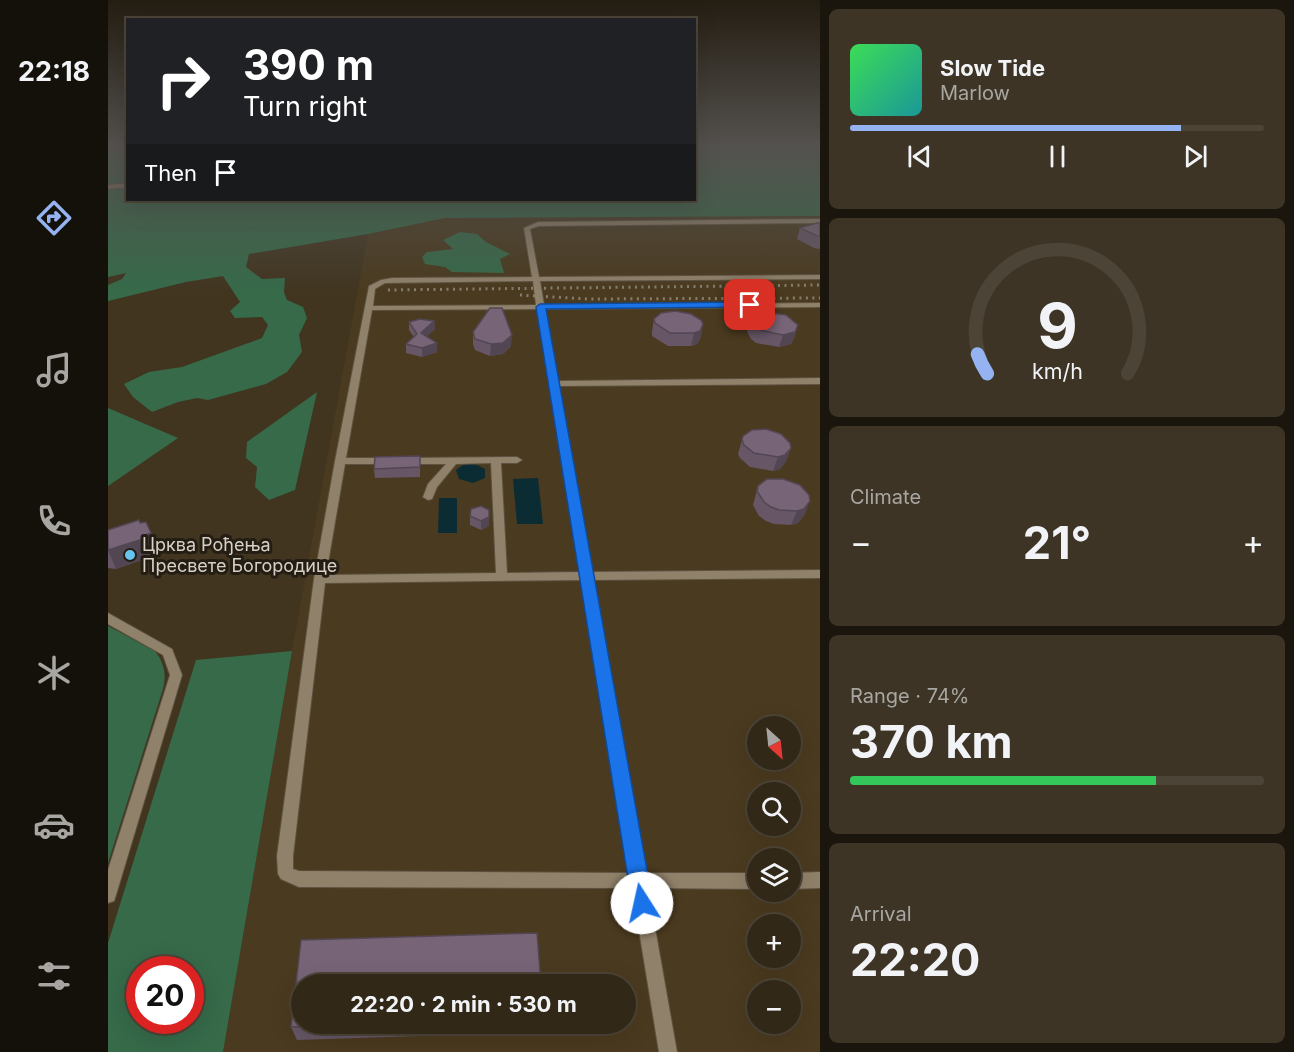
<!DOCTYPE html>
<meta charset="utf-8">
<style>
:root{--surface:#312818;--page:#3d3425;--text:#f1f3f6;--muted:#a8a6a2;--line:#4c4437;--accent:#95b2f1}
body{margin:0;font-family:Inter,sans-serif;background:var(--page);color:var(--text);height:100vh;display:flex;flex-direction:column;font-size:22px;white-space:nowrap}
*{box-sizing:border-box;margin:0}
p{font-size:20px;color:var(--muted)}
.icon{flex:none;width:33px;height:33px;fill:none;stroke:currentColor;stroke-width:2;stroke-linecap:round;stroke-linejoin:round}
.map{position:relative;flex:1;overflow:hidden}
.details{display:flex;flex-direction:column;gap:9px;padding:9px;background:#1b160d;width:474px}
.details>*{flex:none}
.guide{position:absolute;left:18px;top:18px;width:570px;height:183px;border-radius:0px;box-shadow:0 6px 24px #0002,0 0 0 2px var(--line);background:#202124;color:#fff;overflow:hidden}
.needle{width:39px;rotate:153deg}
.tools{position:absolute;left:639px;top:716px;display:grid;gap:12px}
.tools a{display:grid;place-items:center;width:54px;height:54px;border-radius:50%;background:var(--surface);box-shadow:0 6px 24px #0002,0 0 0 2px var(--line);font-size:30px}
.speed{position:absolute;left:18px;top:956px;display:flex;gap:12px;font-size:30px;font-weight:700;text-align:center}
.speed>*{display:grid;place-content:center;width:78px;height:78px;border-radius:50%;background:var(--surface);box-shadow:0 6px 24px #0002,0 0 0 2px var(--line);line-height:1}
.speed .limit{border:9px solid #d22;background:#fff;color:#111}
.pin{position:absolute;display:grid;place-items:center;width:51px;height:51px;color:#fff;margin:-26px;border-radius:12px;box-shadow:0 3px 9px #0006}
.me{position:absolute;width:66px;margin:-33px;rotate:350deg;stroke-linejoin:round;filter:drop-shadow(0 0 4px #0008)}
.turn{display:flex;align-items:center;gap:21px;height:126px;padding:0 18px;font-size:27px}
.turn .icon{width:78px;height:78px;stroke-width:2.5}
.turn b{display:block;font-size:42px;line-height:51px}
.then{display:flex;align-items:center;height:57px;padding:0 18px;background:#0003;gap:12px;font-size:22px}
.big{font-size:45px;font-weight:700;line-height:1.1}
.details .tile{flex:1;display:flex;flex-direction:column;justify-content:center;gap:9px;min-width:0;padding:0 21px;border-radius:9px;background:var(--page)}
.details .dial{align-items:center;gap:0}
.dial svg{height:156px;overflow:visible;fill:none;stroke:var(--line);stroke-width:7;stroke-linecap:round;text-anchor:middle}
.dial text{fill:var(--text);stroke:none}
.song{display:flex;align-items:center;gap:18px}
.cover{width:72px;height:72px;border-radius:9px;background:linear-gradient(135deg,hsl(130 70% 55%),hsl(180 70% 35%))}
.played{height:6px;border-radius:3px;background:linear-gradient(90deg,var(--accent) 80%,var(--line) 80%)}
.keys{display:flex;justify-content:space-around;direction:ltr}
.heat{display:flex;justify-content:space-between;align-items:center;font-size:33px;direction:ltr}
.charge{height:9px;border-radius:4px;background:linear-gradient(90deg,#34c759 74%,var(--line) 0)}
.trip{position:absolute;left:183px;top:974px;width:345px;height:60px;border-radius:30px;background:var(--surface);box-shadow:0 6px 24px #0002,0 0 0 2px var(--line);font-weight:700;line-height:60px;text-align:center}
main{display:flex;flex:1;min-height:0}
.dock{display:flex;flex-direction:column;width:108px;justify-content:space-around;align-items:center;background:#14100a;color:var(--muted)}
.dock .icon{width:42px;height:42px}
.dock .active{color:var(--accent)}
.dock b{font-size:27px;color:var(--text)}
.map>svg:first-child{display:block}
</style>
<main>
<nav class="dock">
<b>22:18</b>
<svg class="icon active" aria-label="directions" viewBox="0 0 24 24"><path d="M12 3l9 9-9 9-9-9zM9 14v-3h6M13 9l2 2-2 2"/></svg>
<svg class="icon" aria-label="music" viewBox="0 0 24 24"><path d="M9 18V5l10-2v13"/><circle cx="6" cy="18" r="3"/><circle cx="16" cy="16" r="3"/></svg>
<svg class="icon" aria-label="phone" viewBox="0 0 24 24"><path d="M5 4h4l2 5-3 2q2 4 5 5l2-3 5 2v4C11 20 4 13 5 4z"/></svg>
<svg class="icon" aria-label="climate" viewBox="0 0 24 24"><path d="M12 3v18M4 7l16 10M4 17L20 7"/></svg>
<svg class="icon" aria-label="car" viewBox="0 0 24 24"><path d="M5 17H2v-5l4-1 3-4h7l3 4 3 1v5h-3M9 17h6M6 11h13"/><circle cx="7" cy="17" r="2"/><circle cx="17" cy="17" r="2"/></svg>
<svg class="icon" aria-label="filters" viewBox="0 0 24 24"><path d="M4 7h16M4 17h16"/><circle cx="9" cy="7" r="2"/><circle cx="15" cy="17" r="2"/></svg>
</nav>
<div class="map">
<svg width="712" height="1052" viewBox="0 0 712 1052">
<rect width="100%" height="100%" fill="#413520"/>
<path fill="#4a3a1f" fill-rule="evenodd" d="M712 216V1052H115L184 651 260 234 337 218ZM650 726H682V759H650ZM650 792H682V825H650ZM650 858H682V891H650ZM650 924H682V957H650ZM194 984H518V1023H194ZM650 990H682V1023H650Z"/>
<g fill="#366a49" fill-rule="evenodd">
<polygon points="0,145 19,145 20,200 586,200 587,145 712,145 712,216 337,218 260,234 141,254 138,267 154,279 177,278 176,292 179,300 195,307 199,318 191,335 194,352 179,372 158,384 100,400 89,398 70,402 44,412 25,397 16,384 41,372 74,367 154,338 160,325 154,317 127,318 122,311 132,302 115,276 78,282 0,301 0,285 14,279 18,273 0,277"/>
<polygon points="352,232 369,234 378,242 402,254 392,259 396,273 344,272 337,267 317,264 314,257 319,252 345,249 335,240"/>
<polygon points="209,392 187,490 161,500 147,487 149,467 138,458 139,442"/>
<polygon points="0,408 70,438 0,486"/>
<path d="M0 626 47 651C57 664 59 677 54 692L0 863Z"/>
<path d="M184 651 115 1052H0V943L88 660ZM32 969H82V1020H32Z"/>
</g>
<g fill="#0c2c33">
<polygon points="365,463 377,469 377,478 365,483 351,479 348,470 355,465"/>
<polygon points="430,478 435,524 409,524 405,479"/>
<polygon points="331,498 349,498 349,533 330,533"/>
</g>
<g fill="none" stroke-linecap="round" stroke-linejoin="round">
<g stroke="#5d5240" stroke-width="2">
<g id="minor">
<polygon points="20,183 20,187 0,189 0,185"/>
<path d="M712 219V223L431 226 422 229 431 277 712 275V279L432 281 436 305 712 303V307L437 309 449 381 712 378V384L450 386 483 572 712 570V578L485 580 537 873H650V889L540 888 569 1052H551L524 888 191 887 173 879 170 874 169 856 206 579 227 461 261 286 273 280 284 278 424 277 416 228 430 222ZM425 281 428 305 265 306 267 289 277 283ZM429 309 472 572 399 573 393 463H409L414 460 409 457 298 458 293 461 298 464H338L320 484 315 497 320 500 324 499 329 487 348 464 383 463 388 573 218 575 237 464H279L284 461 279 458H238L264 310ZM474 580 522 873 191 871 185 869V856L217 583Z"/>
<polygon points="0,613 64,649 74,675 8,895 6,901 0,903 0,870 62,675 55,655 0,624"/>
<polygon points="712,872 712,888 682,889 682,873"/>
</g>
</g>
<use href="#minor" fill="#90816a" fill-rule="evenodd"/>
<g stroke="#877d6c" stroke-width="3" stroke-dasharray="2 4.5" stroke-linecap="butt">
<polyline points="280,290 712,285"/>
<polyline points="412,295 480,299 712,298"/>
</g>
</g>
<g fill="#665666">
<polygon points="712,223 712,249 706,248 689,239 692,228"/>
<polygon points="567,311 593,337 589,344 583,346 560,346 544,336 544,332 546,319"/>
<polygon points="643,319 690,325 686,338 683,344 671,347 648,343 643,339 639,332"/>
<polygon points="326,321 327,329 318,337 329,352 314,357 298,353 298,344 306,337 301,330 301,322"/>
<polygon points="365,332 403,346 395,354 382,356 367,350 365,344"/>
<polygon points="635,436 683,448 678,461 672,469 665,471 642,467 632,458 630,454"/>
<polygon points="312,456 312,477 267,478 266,469"/>
<polygon points="650,486 697,514 690,523 683,525 666,524 658,521 651,516 645,505"/>
<polygon points="362,516 381,517 381,526 373,530 362,525"/>
<polygon points="32,523 49,551 44,553 45,556 8,569 0,568 0,530"/>
<polygon points="194,1023 435,1023 433,1032 189,1040 183,1027"/>
</g>
<g fill="#534653">
<polygon points="326,321 327,329 313,342 313,333"/>
<polygon points="595,324 593,337 589,344 583,346 586,333"/>
<polygon points="690,325 686,338 683,344 671,347 675,335"/>
<polygon points="404,335 403,346 395,354 382,356 383,344"/>
<polygon points="329,343 329,352 314,357 314,348"/>
<polygon points="683,448 678,461 672,469 665,471 670,457"/>
<polygon points="702,501 697,514 690,523 683,525 689,511"/>
<polygon points="381,517 381,526 373,530 373,521"/>
<polygon points="43,533 49,551 44,553 37,535"/>
<polygon points="38,538 45,556 8,569 0,550"/>
</g>
<g fill="#776477" stroke="#534653" stroke-width="1.5">
<polygon points="709,223 712,223 712,237 692,228"/>
<polygon points="382,308 394,308 404,335 395,343 383,344 367,339 365,332"/>
<polygon points="567,311 583,314 593,320 595,324 592,331 586,333 562,333 547,323 546,319 553,313"/>
<polygon points="656,312 678,315 690,325 687,332 675,335 652,330 646,327 643,319 645,316"/>
<polygon points="312,319 326,321 313,333 329,343 314,348 298,344 309,334 301,322"/>
<polygon points="658,429 673,434 682,443 683,448 677,455 670,457 646,453 636,445 634,440 635,436 644,430"/>
<polygon points="312,456 312,467 266,469 267,457"/>
<polygon points="659,479 675,479 692,485 701,495 702,501 696,509 689,511 671,510 663,507 656,502 649,491 650,486"/>
<polygon points="373,506 381,510 381,517 373,521 362,516 363,509"/>
<polygon points="31,520 32,523 38,522 43,533 37,535 38,538 0,550 0,530"/>
<polygon points="429,933 433,984 194,984 194,1023 315,1023 183,1027 193,940"/>
</g>
<linearGradient id="sky" x2="0" y2="1"><stop stop-color="#241d12"/><stop offset="0.5" stop-color="#54514e"/><stop offset="1" stop-color="#54514e" stop-opacity="0"/></linearGradient>
<rect width="712" height="292" fill="url(#sky)"/>
<polygon fill="#1a73e8" stroke="#114b97" stroke-width="1.5" points="642,302 647,305 646,307 438,309 545,903 542,910 534,913 527,910 524,903 428,307 432,304"/>
<circle fill="#67c4f0" stroke="#231d14" stroke-width="2" cx="22" cy="555" r="6"/>
<g text-anchor="middle" stroke-width="6" stroke-linejoin="round" paint-order="stroke">
<g font-size="18" fill="#d8d0c4" stroke="#231d14" text-anchor="start">
<text x="34" y="551">Црква Рођења<tspan x="34" dy="21">Пресвете Богородице</tspan></text>
</g>
</g>
</svg>
<div class="tools">
<a><svg class="needle" viewBox="-14 -14 28 28"><path d="M0-13l5 13h-10z" fill="#e53935"/><path d="M0 13l5-13h-10z" fill="#a8a6a2"/></svg></a>
<a><svg class="icon" aria-label="search" viewBox="0 0 24 24"><circle cx="10" cy="10" r="6"/><path d="M15 15l6 6"/></svg></a>
<a><svg class="icon" aria-label="layers" viewBox="0 0 24 24"><path d="M12 4l9 5-9 5-9-5zM3 14l9 5 9-5"/></svg></a>
<a>+</a>
<a>−</a>
</div>
<div class="speed"><div class="limit">20</div></div>
<div class="pin" style="left:642px;top:305px;background:#d93025"><svg class="icon" aria-label="arrive" viewBox="0 0 24 24"><path d="M6 21V4h12l-3 4 3 4H6"/></svg></div>
<svg class="me" style="left:534px;top:903px" viewBox="-20 -20 40 40"><circle r="19" fill="#fff"/><path d="M0-13L10 11 0 6-10 11z" fill="#1a73e8"/></svg>
<div class="trip">22:20 · 2 min · 530 m</div>
<div class="guide">
<div class="turn"><svg class="icon" aria-label="right" viewBox="0 0 24 24"><path d="M7 20v-9h11M14 6l5 5-5 5"/></svg><div><b>390 m</b>Turn right</div></div>
<div class="then">Then<svg class="icon" aria-label="arrive" viewBox="0 0 24 24"><path d="M6 21V4h12l-3 4 3 4H6"/></svg></div>
</div>
</div>
<section class="details">
<div class="tile">
<div class="song"><i class="cover"></i><div><b>Slow Tide</b><p>Marlow</p></div></div>
<div class="played"></div>
<div class="keys"><svg class="icon" aria-label="previous" viewBox="0 0 24 24"><path d="M18 5L8 12l10 7zM5 5v14"/></svg><svg class="icon" aria-label="pause" viewBox="0 0 24 24"><path d="M8 5v14M16 5v14"/></svg><svg class="icon" aria-label="next" viewBox="0 0 24 24"><path d="M6 5l10 7-10 7zM19 5v14"/></svg></div>
</div>
<div class="tile dial"><svg viewBox="0 0 100 80">
<path d="M14 69A42 42 0 1 1 86 69"/>
<path d="M14 69A42 42 0 0 1 9 59" stroke="#95b2f1"/>
<text x="50" y="56" font-size="32" font-weight="700">9</text>
<text x="50" y="72" font-size="11">km/h</text>
</svg></div>
<div class="tile"><p>Climate</p>
<div class="heat"><a>−</a><b class="big">21°</b><a>+</a></div>
</div>
<div class="tile"><p>Range · 74%</p><b class="big">370 km</b><div class="charge"></div></div>
<div class="tile"><p>Arrival</p><b class="big">22:20</b></div>
</section>
</main>
